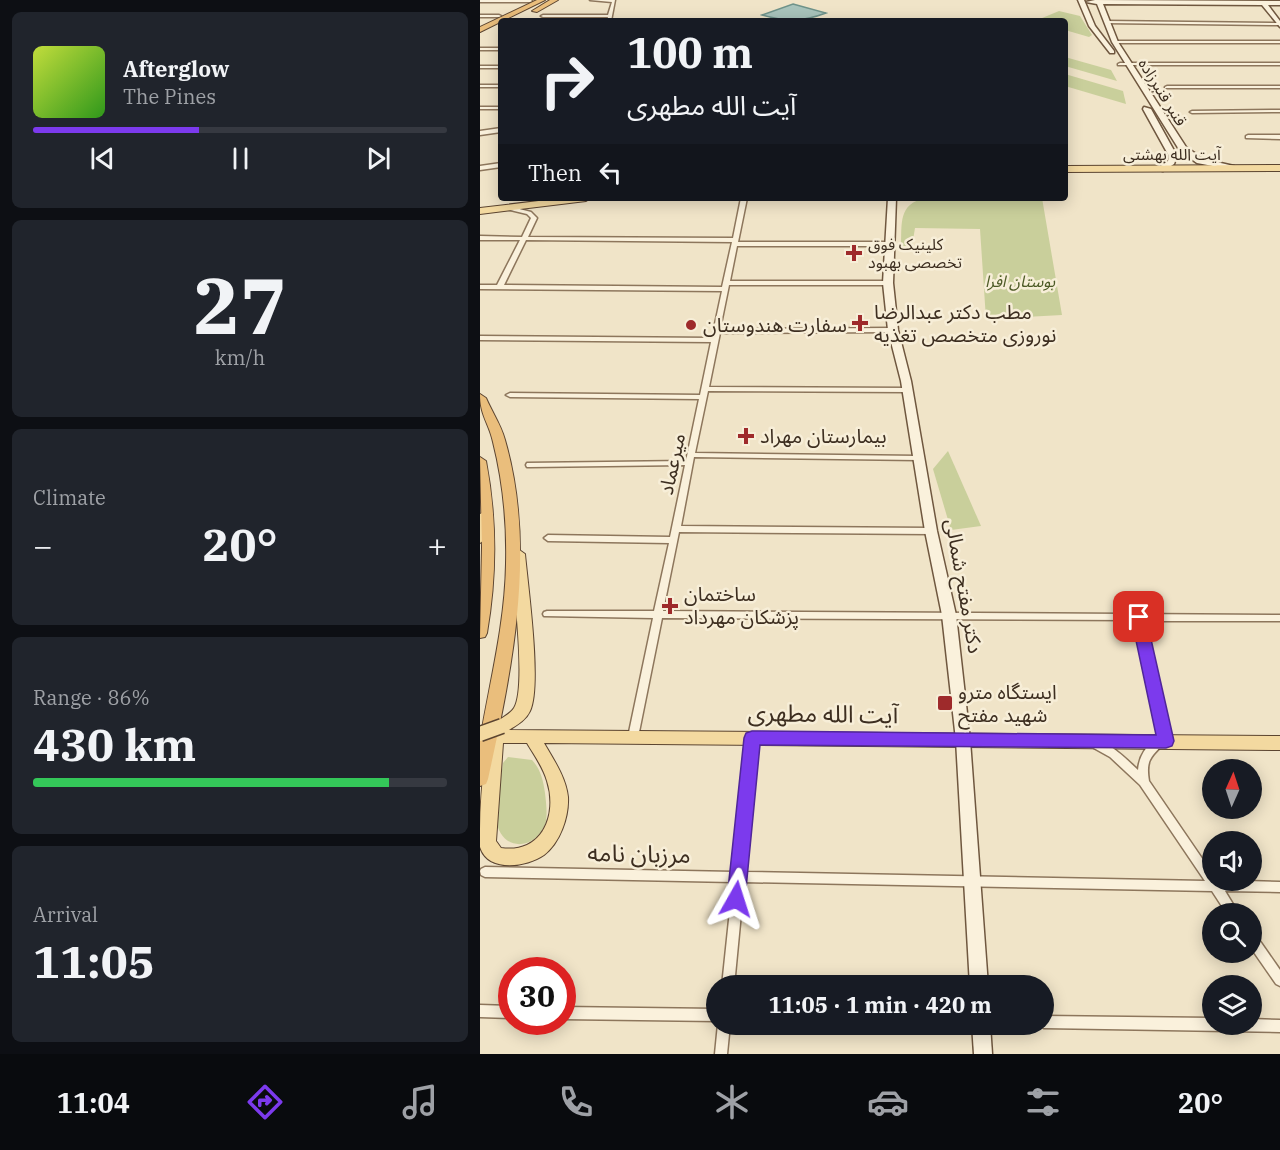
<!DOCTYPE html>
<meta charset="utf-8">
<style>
:root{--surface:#171b24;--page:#20242c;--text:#f1f3f6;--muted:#9ea1a6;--line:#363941;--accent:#7c3aed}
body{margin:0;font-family:"IBM Plex Serif","Noto Sans Arabic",serif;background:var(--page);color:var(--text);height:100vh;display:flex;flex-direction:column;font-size:22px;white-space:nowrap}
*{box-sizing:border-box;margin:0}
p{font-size:20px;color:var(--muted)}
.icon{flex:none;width:33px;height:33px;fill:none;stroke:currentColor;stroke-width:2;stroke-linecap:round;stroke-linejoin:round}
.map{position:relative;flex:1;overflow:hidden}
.details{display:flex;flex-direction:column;gap:12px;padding:12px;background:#0d0f14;width:480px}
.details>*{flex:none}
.banner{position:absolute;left:18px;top:18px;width:570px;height:183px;border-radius:6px;box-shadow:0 3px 15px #0003;background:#171b24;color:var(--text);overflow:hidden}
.needle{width:39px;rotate:3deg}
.controls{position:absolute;left:722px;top:759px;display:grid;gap:12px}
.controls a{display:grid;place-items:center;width:60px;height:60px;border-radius:50%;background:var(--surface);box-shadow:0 3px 15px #0003;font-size:30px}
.speed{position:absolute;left:18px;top:957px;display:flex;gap:12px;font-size:30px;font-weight:700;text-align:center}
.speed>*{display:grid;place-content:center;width:78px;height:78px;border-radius:50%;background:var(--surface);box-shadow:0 3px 15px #0003;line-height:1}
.speed .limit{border:9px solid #d22;background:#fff;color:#111}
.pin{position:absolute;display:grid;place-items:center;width:51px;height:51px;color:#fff;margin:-26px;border-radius:12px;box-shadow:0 3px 9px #0006}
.me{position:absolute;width:66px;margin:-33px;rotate:6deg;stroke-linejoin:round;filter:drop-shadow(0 0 4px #0008)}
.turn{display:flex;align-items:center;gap:21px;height:126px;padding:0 30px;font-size:27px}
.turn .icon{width:78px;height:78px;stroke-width:2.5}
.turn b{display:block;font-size:42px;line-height:51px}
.then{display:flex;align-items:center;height:57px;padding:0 30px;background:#0003;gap:12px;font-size:22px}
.big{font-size:45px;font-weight:700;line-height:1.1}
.details .widget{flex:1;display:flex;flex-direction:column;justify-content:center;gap:9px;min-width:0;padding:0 21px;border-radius:9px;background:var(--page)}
.details .dial{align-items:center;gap:0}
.dial b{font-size:78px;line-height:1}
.song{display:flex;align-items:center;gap:18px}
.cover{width:72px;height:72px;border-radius:9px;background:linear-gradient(135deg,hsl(70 70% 55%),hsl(110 70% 35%))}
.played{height:6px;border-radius:3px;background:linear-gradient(90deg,var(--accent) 40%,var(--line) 40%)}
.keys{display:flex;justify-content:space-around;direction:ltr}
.heat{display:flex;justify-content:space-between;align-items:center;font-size:33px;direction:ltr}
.charge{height:9px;border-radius:4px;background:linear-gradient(90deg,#34c759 86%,var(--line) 0)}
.trip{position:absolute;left:226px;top:975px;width:348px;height:60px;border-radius:30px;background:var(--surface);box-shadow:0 3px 15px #0003;font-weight:700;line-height:60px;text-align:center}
.tab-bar{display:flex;height:96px;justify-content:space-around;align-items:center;background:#090b0e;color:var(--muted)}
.tab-bar .icon{width:42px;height:42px}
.tab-bar .selected{color:var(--accent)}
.tab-bar b{font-size:27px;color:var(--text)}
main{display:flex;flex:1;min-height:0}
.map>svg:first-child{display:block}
</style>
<main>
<section class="details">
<div class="widget">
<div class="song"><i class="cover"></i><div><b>Afterglow</b><p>The Pines</p></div></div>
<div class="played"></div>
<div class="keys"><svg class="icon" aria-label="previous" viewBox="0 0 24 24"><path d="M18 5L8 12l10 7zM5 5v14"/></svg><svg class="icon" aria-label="pause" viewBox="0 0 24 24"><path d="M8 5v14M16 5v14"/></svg><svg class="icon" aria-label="next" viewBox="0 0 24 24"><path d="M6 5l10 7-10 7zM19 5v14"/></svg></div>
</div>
<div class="widget dial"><b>27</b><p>km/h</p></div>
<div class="widget"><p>Climate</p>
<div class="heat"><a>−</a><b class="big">20°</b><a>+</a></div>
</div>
<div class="widget"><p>Range · 86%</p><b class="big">430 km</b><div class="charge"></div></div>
<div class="widget"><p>Arrival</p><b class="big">11:05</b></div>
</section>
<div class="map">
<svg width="800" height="1054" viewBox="0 0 800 1054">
<rect width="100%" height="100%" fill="#f0e4c8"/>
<g fill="#c9cf9b">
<polygon points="579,11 600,16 612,35 609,37 585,30 585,21 555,21"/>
<polygon points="585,57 631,70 637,81 585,66"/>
<polygon points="585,74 643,91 646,104 585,86"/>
<path d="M445 198H562L582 315 506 319 500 229 435 228 432 246H421C422 224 418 204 445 198Z"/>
<polygon points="468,451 501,526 471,530 453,469"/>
<path d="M28 757 52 760C61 770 63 780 65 793 66 802 68 816 65 825 52 853 19 850 16 818 14 801 21 781 23 763Z"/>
</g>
<path fill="#a9c4bc" stroke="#6f938a" stroke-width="1.5" d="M313 4 346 13C322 22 306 22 282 15Z"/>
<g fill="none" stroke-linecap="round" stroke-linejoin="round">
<g stroke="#8d765c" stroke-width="3">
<g id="minor">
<polygon points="0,0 51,0 52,1 50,2 0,2"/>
<polygon points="110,0 135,0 131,21 127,21 128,17 63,17 61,16 63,15 128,15 132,2"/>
<polygon points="0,15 19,15 21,16 19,17 0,17"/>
<polygon points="626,21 799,23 800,25 625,23"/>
<polygon points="635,41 800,41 800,43 633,43 633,42"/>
<rect x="0" y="48" width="21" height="2"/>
<polygon points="640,63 800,63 800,65 638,65 638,64"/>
<rect x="0" y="66" width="21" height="2"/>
<rect x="0" y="85" width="21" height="2"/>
<polygon points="687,86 800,86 800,88 685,88 685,87"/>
<rect x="0" y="107" width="21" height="2"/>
<polygon points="800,110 800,112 712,113 710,112 712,111"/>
<polygon points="21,128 21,132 0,135 0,131"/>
<polygon points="768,135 800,135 800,139 766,138 766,136"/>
<polygon points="21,163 21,167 0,170 0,166"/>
<path d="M261 198H267L258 242H409L412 244 409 246H257L250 281H408L411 283 408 285H249L240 329 413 328 416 330 413 332 240 333 229 387 428 388 432 390 428 392 228 391 215 453 438 456 442 458 438 460 214 457 201 526 451 528 455 531 451 534 199 532 183 611 800 615V621H664L691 742 690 745 686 746 683 745C669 757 666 763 669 781L732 873V880L800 882V892L745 891 759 914H747L732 891 264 882 254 986H242L253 882 5 877 1 875 0 871 1 869 5 867 254 872 267 738 268 735 272 734 276 735 277 738 265 872 725 881 660 785 630 757 612 747 611 744 612 741C627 739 647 760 658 770 659 756 667 743 680 738L655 620 182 618 158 737 157 740 153 741 149 740 148 737 173 618 64 616 63 614 64 612 67 611H174L189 543 68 541 64 538 68 535 190 537 205 465 50 467H47L46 465 47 463 206 461 219 399 30 397 26 395 30 393 220 395 231 342 0 340V336L232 338 242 291 0 289V285H17L40 240H0V236L42 237 51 218 47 214 26 209 25 208 28 206 51 212 57 218 48 237 253 238ZM46 240 252 242 242 287 24 285Z"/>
<polygon points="771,933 775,934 800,970 800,986 796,984 771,948"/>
<polygon points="0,1005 32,1006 32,1018 0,1017"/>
<polygon points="82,1007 237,1009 237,1021 82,1019"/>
<polygon points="564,1016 732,1018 732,1024 771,1024 771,1019 800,1020 800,1032 564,1028 559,1024 564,1024"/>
<polygon points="238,1024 250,1024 247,1054 235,1054"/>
</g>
</g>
<g stroke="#6f573f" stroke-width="3">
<g id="secondary">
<polygon points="598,0 604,0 615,26 634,51 634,53 630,53 609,26"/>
<polygon points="615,0 800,1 800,5 788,5 800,21 800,27 782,5 623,4 638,42 706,147 723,159 754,166 754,170 717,163 700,151 632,42 617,4 606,2"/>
<polygon points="664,107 671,109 697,156 694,164 683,171 676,169 688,161 689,156 663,109"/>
<polygon points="408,198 416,198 413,283 418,330 431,381 457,531 476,615 490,740 508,986 490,986 476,740 462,615 445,531 421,381 408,330 403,283"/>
<polygon points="492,1024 510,1024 512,1054 494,1054"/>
</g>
</g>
<g stroke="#5b4430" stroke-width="2">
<g id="primary">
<polygon points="800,165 800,171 585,172 585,166"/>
<polygon points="83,198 111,198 106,201 0,214 0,208"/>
<polygon points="6,511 13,515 7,538 0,543 0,514"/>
<path d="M38 549 45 554C48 587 62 686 50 711 46 720 37 725 29 730L800 736V750L64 743C74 760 86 778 88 797 89 817 80 843 64 855 47 867 8 873 0 847 0 842 0 834 0 829 0 798 4 767 7 737L9 732 17 731 14 726C18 718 29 716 34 708 47 687 33 583 31 554ZM23 743H47C54 755 63 767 67 781 78 815 62 854 21 848L16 841Z"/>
</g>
</g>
<g stroke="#5b4430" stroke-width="2">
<g id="trunk">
<polygon points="57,0 65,0 0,32 0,27"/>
<polygon points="70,0 78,0 57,12 52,11"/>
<path d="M0 394 6 398C12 412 21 425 25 440 57 551 32 669 8 779L6 784 0 786C0 771 0 755 0 740 10 681 25 624 26 564 27 523 23 482 13 442 9 423 0 416 0 394Z"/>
<path d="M0 457 6 461C17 519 17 575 7 633L5 637 0 638 2 547Z"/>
</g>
</g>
<use href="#minor" fill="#faf1dc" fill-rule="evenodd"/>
<use href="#secondary" fill="#faf1dc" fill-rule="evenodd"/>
<use href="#primary" fill="#f3d9a0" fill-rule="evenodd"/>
<use href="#trunk" fill="#eabe7c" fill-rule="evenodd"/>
<g stroke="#5b4430" stroke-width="17" stroke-linecap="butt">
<polyline id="primary-bridge" points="0,734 22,726"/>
</g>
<use href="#primary-bridge" stroke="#f3d9a0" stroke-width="14"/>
</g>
<polygon fill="#7c3aed" stroke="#51269a" stroke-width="1.5" points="659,612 664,613 666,617 694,741 692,746 686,748 280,745 265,899 263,905 256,907 249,905 247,899 264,738 266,733 272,731 676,735 651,617 654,613"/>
<g fill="#9e2a2b" stroke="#f7eed8" stroke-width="2">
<path d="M371 244h6v6h6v6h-6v6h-6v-6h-6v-6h6z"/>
<path d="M377 314h6v6h6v6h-6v6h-6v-6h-6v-6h6z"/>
<circle cx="211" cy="325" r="6"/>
<path d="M263 427h6v6h6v6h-6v6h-6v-6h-6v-6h6z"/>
<path d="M187 597h6v6h6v6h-6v6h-6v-6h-6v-6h6z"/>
<rect x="457" y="695" width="16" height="16" rx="3"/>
</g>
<g text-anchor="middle" stroke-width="5" stroke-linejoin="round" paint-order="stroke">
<g font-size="16" fill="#3d2e20" stroke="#f7eed8">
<text transform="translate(683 92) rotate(58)" y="6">قنبر قنبرزاده</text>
<text x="692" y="160">آیت الله بهشتی</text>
</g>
<g font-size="16" fill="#3d2e20" stroke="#f7eed8" text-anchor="start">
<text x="388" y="250">کلینیک فوق<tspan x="388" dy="18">تخصصی بهبود</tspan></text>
</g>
<g font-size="16" font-style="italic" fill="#4d5a26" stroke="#f7eed8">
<text x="540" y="287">بوستان افرا</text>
</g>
<g font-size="20" fill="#3d2e20" stroke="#f7eed8" text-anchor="start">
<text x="394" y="319">مطب دکتر عبدالرضا<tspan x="394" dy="23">نوروزی متخصص تغذیه</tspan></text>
<text x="223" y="332">سفارت هندوستان</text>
<text x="280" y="443">بیمارستان مهراد</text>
<text x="204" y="601">ساختمان<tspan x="204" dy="23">پزشکان مهرداد</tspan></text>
<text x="478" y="699">ایستگاه مترو<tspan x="478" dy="23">شهید مفتح</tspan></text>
</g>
<g font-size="20" fill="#3d2e20" stroke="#f7eed8">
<text transform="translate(192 464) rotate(-78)" y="7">میرعماد</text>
<text transform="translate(484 586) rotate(80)" y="7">دکتر مفتح شمالی</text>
</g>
<g font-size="24" fill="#3d2e20" stroke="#f7eed8">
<text transform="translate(343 714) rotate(1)" y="8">آیت الله مطهری</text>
<text transform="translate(159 854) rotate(1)" y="8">مرزبان نامه</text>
</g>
</g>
</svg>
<div class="controls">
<a><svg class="needle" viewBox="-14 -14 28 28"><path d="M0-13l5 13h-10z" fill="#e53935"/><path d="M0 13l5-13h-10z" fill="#9ea1a6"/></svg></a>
<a><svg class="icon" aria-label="sound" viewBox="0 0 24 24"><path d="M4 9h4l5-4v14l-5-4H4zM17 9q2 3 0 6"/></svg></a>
<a><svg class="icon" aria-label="search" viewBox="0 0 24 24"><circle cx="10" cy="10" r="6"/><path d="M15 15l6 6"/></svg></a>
<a><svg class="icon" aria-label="layers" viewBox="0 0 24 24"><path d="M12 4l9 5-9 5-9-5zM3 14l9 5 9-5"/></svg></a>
</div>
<div class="speed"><div class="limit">30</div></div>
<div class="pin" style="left:659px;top:617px;background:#d93025"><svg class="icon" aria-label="arrive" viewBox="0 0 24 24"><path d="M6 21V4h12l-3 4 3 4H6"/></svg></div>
<svg class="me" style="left:256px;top:899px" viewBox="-20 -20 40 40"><path d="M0-17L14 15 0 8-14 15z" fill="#7c3aed" stroke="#fff" stroke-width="4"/></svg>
<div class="trip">11:05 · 1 min · 420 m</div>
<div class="banner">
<div class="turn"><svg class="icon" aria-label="right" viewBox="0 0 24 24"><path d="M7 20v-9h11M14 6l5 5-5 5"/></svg><div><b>100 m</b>آیت الله مطهری</div></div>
<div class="then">Then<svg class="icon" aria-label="left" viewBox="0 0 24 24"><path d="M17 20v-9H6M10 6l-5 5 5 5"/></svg></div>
</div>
</div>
</main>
<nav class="tab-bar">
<b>11:04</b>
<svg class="icon selected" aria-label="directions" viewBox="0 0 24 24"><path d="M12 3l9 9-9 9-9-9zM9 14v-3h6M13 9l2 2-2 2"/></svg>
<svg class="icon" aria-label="music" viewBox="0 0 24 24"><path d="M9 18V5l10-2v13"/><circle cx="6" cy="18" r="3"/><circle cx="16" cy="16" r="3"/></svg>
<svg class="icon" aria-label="phone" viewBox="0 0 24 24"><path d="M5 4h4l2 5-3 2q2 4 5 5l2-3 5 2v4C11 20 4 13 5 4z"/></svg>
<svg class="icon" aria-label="climate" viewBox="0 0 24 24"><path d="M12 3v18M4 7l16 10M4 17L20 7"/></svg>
<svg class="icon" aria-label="car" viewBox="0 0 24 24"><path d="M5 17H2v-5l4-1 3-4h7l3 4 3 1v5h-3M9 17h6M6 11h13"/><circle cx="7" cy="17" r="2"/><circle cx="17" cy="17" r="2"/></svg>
<svg class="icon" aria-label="filters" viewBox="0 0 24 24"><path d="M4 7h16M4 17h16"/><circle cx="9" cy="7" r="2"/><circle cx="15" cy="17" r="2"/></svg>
<b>20°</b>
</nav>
